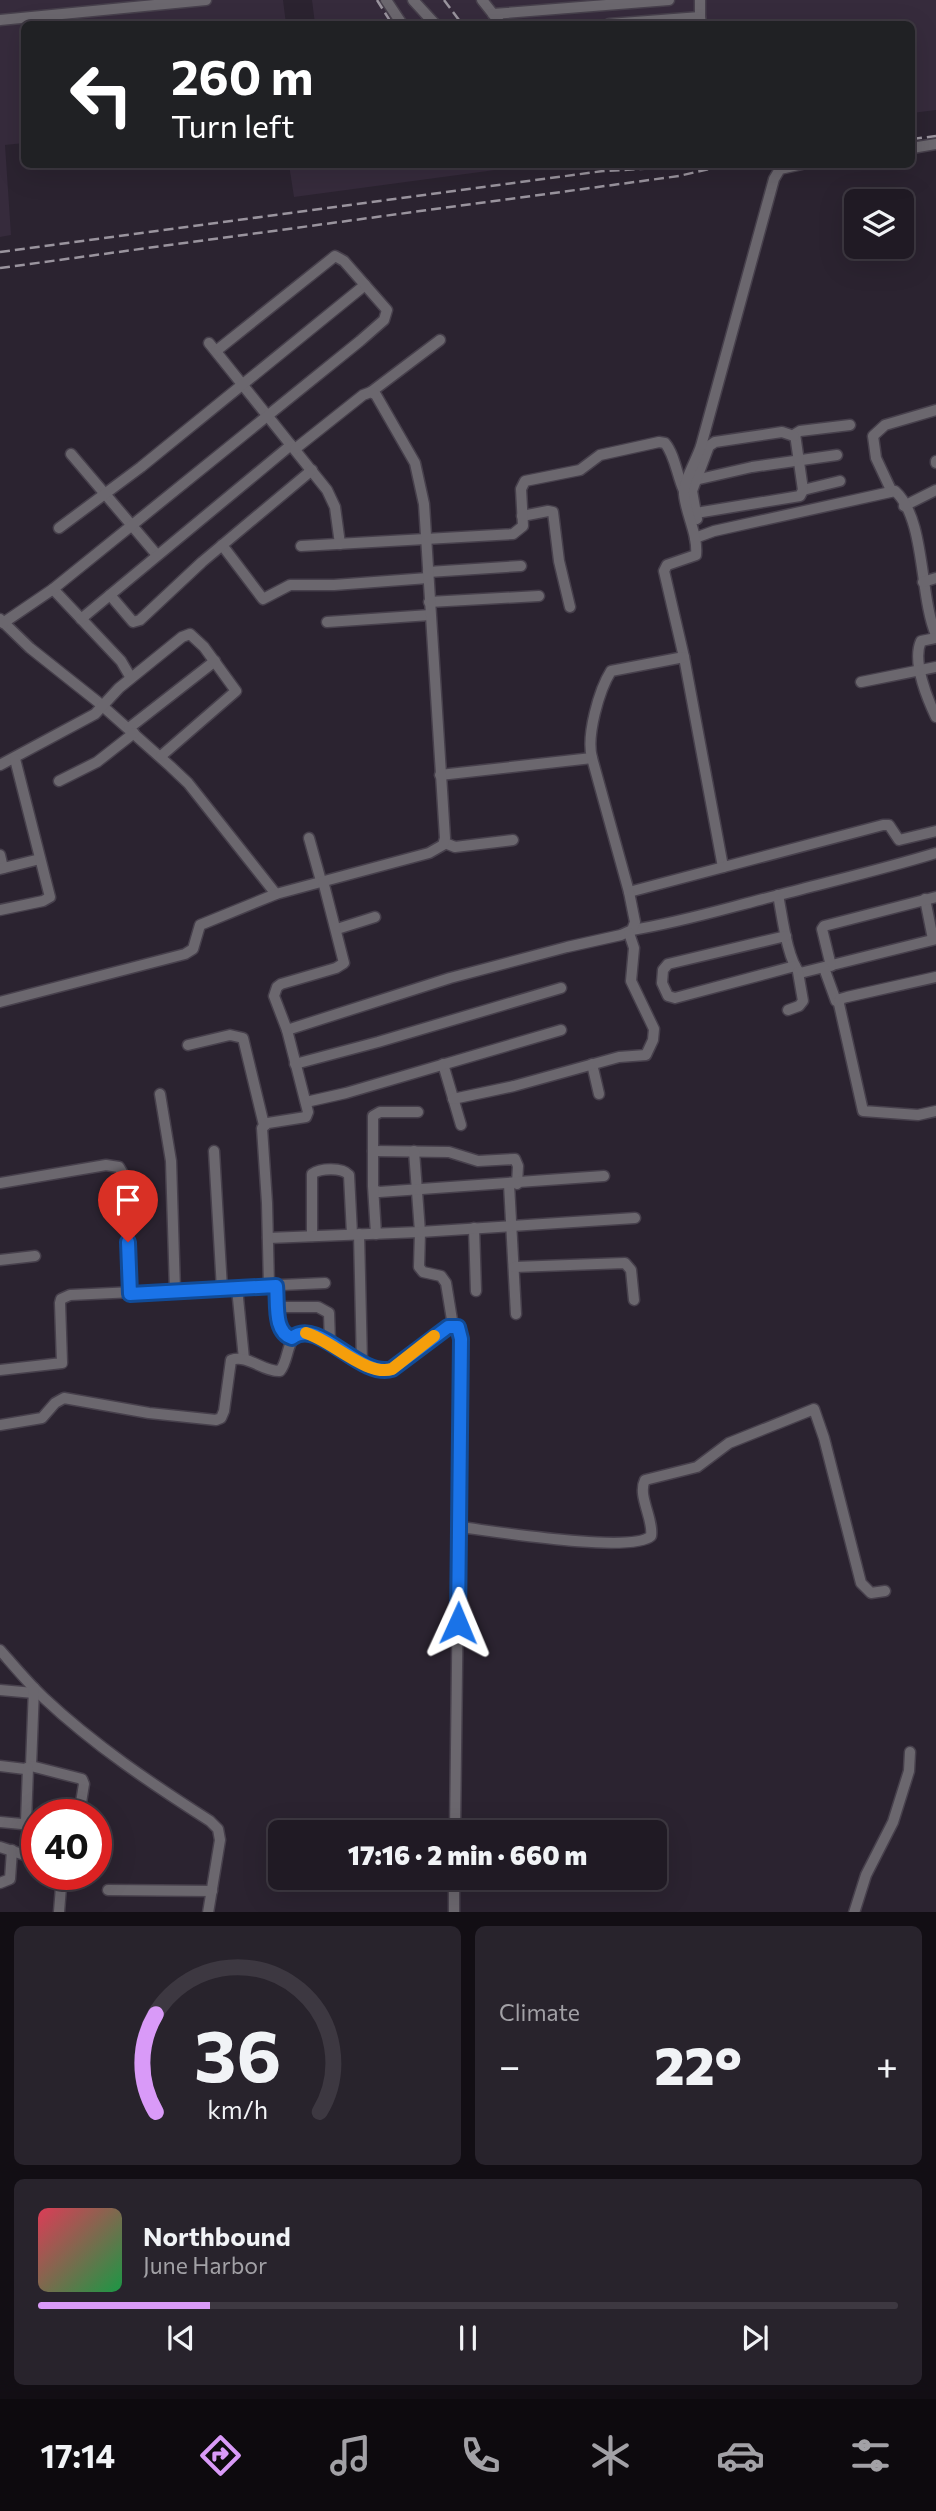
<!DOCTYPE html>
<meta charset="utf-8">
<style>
:root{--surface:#201a24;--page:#28232c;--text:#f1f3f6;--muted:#a2a1a6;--line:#3d3841;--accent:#d99af8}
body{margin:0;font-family:Commissioner,sans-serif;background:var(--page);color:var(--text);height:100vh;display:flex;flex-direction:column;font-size:26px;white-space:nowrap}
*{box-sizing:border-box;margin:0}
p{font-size:23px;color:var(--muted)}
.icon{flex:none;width:38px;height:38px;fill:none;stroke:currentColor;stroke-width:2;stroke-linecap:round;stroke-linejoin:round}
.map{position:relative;height:1912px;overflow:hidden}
.panel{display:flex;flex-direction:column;gap:14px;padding:14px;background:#120e14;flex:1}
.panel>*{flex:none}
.guide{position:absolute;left:21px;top:21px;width:894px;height:147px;border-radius:10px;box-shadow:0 7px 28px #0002,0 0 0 2px var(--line);background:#202124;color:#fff;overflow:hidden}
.tools{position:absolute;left:844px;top:189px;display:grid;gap:14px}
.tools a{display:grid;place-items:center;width:70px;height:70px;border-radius:10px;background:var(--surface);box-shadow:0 7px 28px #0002,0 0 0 2px var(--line);font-size:35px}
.speed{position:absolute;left:21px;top:1799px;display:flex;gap:14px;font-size:35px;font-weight:700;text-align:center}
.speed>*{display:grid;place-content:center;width:91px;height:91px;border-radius:50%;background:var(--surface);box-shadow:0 7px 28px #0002,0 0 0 2px var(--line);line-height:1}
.speed .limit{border:10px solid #d22;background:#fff;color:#111}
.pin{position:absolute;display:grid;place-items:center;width:60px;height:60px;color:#fff;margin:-72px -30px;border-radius:50% 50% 50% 0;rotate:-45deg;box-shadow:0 0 7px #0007}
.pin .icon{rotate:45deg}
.me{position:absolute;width:77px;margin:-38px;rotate:1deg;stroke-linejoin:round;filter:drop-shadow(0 0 5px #0008)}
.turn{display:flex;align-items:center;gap:24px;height:147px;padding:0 35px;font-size:32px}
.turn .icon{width:91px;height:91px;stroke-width:2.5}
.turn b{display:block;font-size:49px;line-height:60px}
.big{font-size:52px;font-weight:800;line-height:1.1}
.panel .widget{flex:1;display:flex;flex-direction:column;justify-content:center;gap:10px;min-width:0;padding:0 24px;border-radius:10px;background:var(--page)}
.panel .dial{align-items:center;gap:0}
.dial svg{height:182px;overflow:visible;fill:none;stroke:var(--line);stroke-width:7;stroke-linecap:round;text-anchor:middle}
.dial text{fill:var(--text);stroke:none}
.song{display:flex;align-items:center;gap:21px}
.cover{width:84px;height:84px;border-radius:10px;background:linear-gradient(135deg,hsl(350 70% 55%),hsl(140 70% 35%))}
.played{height:7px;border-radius:4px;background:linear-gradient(90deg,var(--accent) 20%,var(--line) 20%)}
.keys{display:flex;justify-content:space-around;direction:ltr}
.heat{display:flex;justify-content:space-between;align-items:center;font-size:38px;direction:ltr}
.panel .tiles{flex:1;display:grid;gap:14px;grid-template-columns:1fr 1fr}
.widget:last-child{grid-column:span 2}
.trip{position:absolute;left:268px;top:1820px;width:399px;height:70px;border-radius:10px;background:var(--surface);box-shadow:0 7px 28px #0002,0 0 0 2px var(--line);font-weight:800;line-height:70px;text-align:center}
.tabs{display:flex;height:112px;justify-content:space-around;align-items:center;background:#0d0a0e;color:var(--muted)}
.tabs .icon{width:49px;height:49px}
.tabs .current{color:var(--accent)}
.tabs b{font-size:32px;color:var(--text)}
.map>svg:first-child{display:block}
</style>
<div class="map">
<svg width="936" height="1913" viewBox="0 0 936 1913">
<rect width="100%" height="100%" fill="#2b2330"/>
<g fill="#362b3c">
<polygon points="0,0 283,0 286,24 24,24 24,143 5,145 11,235 0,237"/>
<polygon points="312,0 936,0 936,110 912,113 912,24 315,24"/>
<polygon points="289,165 289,164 533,165 294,197"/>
</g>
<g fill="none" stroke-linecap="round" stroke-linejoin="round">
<g stroke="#47404c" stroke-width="13">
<g id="minor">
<polyline points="386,0 402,24"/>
<polyline points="413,0 435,24"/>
<polyline points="482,0 501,24"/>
<polyline points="700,0 700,17"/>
<polyline points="493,14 669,0"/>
<polyline points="0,20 206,0"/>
<polyline points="609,24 700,17 701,24"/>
<polyline points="912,148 936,144"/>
<polyline points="209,343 327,490 335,507 340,544"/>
<polyline points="371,392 440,340"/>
<polyline points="71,454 157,555"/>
<polyline points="936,461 936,463"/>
<polyline points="695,480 752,467 837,455"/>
<polyline points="803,490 840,481"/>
<polyline points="891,490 876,458 873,436 885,425 936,410"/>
<polyline points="904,506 936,490"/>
<polyline points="696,513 800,496 803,490 795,434 800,431 850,425"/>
<polyline points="522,516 548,511 553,512 559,561 570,607"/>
<polyline points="697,519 692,491 709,446 715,442 782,432 794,436"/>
<polyline points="59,528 141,467 365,285"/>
<path d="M695 538 714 531 895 491C926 519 919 595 936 635"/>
<polyline points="222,545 263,599 290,585 334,585 428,578"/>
<path d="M301 546 513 534 523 526 521 489 525 481 580 470 600 455 659 442 665 443C675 455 677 476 684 491"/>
<polyline points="428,572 521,566"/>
<polyline points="923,582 936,578"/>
<polyline points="53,589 121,661 131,678"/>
<polyline points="110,595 133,622 140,620 202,562 312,470"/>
<polyline points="429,602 539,596"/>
<polyline points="0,619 30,648 98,702 170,766 188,783 276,894"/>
<polyline points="81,619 291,445"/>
<polyline points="327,622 430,615"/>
<polyline points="3,623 53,589 360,341 384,320 387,310 344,261 335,256 216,351"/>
<path d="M936 638 921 641C912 661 927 698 936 717"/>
<polyline points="861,682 936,667"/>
<polyline points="129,728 215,661"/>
<polyline points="0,765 95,714 119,688 182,637 190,634 204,647 236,691 161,756"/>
<polyline points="440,775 592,758"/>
<polyline points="59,781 97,762 134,733"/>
<polyline points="309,838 321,881"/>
<polyline points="445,843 455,847 513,840"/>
<polyline points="0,855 3,868"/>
<path d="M723 867 684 657 664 571 667 565 696 555C698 534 686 515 684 494 683 482 697 459 701 446L774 179 780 169 802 164"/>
<polyline points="0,869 40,859"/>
<polyline points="629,892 883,825 889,825 899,840 936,831"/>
<path d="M778 895C782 914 787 960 800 973L936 939"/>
<polyline points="925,899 933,939"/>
<polyline points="0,910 43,901 50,897 15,759"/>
<polyline points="337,929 375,917"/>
<path d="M632 930C683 922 730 907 779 895 832 881 884 869 936 853"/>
<polyline points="786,936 668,964 663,970 662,983 668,996 675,998 795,966"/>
<polyline points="831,966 822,929 824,926 936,897"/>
<polyline points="824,968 836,1001"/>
<polyline points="936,977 847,997 840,999 839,1004 863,1111 918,1115 936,1111"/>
<polyline points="0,1002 185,954 193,949 200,925 276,894 429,853 443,845 445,838 424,504 415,463 376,395 371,392 363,395 295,449"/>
<polyline points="788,1010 799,1006 803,1001 798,972"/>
<path d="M287 1030 450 978 567 947 621 935 632 930 635 922 629 892 592 758C586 736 599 690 611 671L684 657"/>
<polyline points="188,1045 230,1035 243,1038 264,1125"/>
<polyline points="295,1064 378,1042 561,988"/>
<polyline points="443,1064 461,1125"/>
<polyline points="592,1064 599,1094"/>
<polyline points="160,1094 171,1161 175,1291"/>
<polyline points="453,1099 514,1086 619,1057 646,1055 653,1040 654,1029 631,981 634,948 629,933"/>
<polyline points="306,1102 346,1093 561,1030"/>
<polyline points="214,1151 222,1289"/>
<polyline points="373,1151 449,1152 478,1161 515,1159 518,1166 517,1184"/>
<polyline points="414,1151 420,1232 419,1267 423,1272 441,1276 446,1283 453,1326"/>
<polyline points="0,1183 106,1165 119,1167 126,1179 130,1294"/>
<polyline points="509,1184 516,1314"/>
<polyline points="374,1190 379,1192 604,1176"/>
<polyline points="474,1228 476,1291"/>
<polyline points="359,1234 362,1364"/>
<polyline points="376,1234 373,1186 373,1116 380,1112 418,1112"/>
<path d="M312 1236V1174C320 1168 342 1167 349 1175L352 1234"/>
<polyline points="268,1238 420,1232 635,1218"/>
<polyline points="0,1260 35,1256"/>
<polyline points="514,1267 625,1263 631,1270 634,1300"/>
<polyline points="269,1286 267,1203 262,1128 268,1123 306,1117 308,1112 287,1030 274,996 277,987 281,984 336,968 344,963 323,881"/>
<polyline points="276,1286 280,1327 282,1333 292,1338"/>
<polyline points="237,1288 244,1359"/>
<polyline points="278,1307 318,1307 329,1313 330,1343"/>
<polyline points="0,1370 62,1363 60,1303 61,1299 70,1295 325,1283"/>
<path d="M0 1425 42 1418 55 1403 64 1398 149 1413 216 1420 221 1418 224 1411 231 1360C248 1354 263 1372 280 1371 289 1360 286 1341 299 1333 332 1331 361 1379 392 1369L448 1327H458L461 1339 455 1832"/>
<path d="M460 1527C493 1531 631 1554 651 1536 654 1519 637 1496 645 1480L697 1467 729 1443 814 1409 824 1438 861 1583 871 1593 885 1591"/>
<path d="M0 1650C14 1666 28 1683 44 1698 94 1745 152 1784 210 1821L218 1829 220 1840 208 1913"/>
<polyline points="0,1690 34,1693"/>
<polyline points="0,1766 25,1769 31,1766 34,1688"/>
<polyline points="31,1766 82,1779 84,1784 79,1815"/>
<polyline points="0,1822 22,1824 26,1822 28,1768"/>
<polyline points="0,1847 37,1859"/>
<polyline points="454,1878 454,1913"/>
<polyline points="0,1883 10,1879 12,1850"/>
<polyline points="108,1890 212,1891"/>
<polyline points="59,1912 62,1874"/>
<polyline points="854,1913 866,1875 893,1822 909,1771 910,1752"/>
</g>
</g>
<use href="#minor" stroke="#6b676e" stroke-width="10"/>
<g stroke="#9a949e" stroke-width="2.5" stroke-dasharray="10 5" stroke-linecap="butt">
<polyline points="377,0 392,24"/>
<polyline points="444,0 462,24"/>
<polyline points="912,139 936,136"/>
<polyline points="0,252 603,171 661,168"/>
<polyline points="0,268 679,176 730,164"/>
</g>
</g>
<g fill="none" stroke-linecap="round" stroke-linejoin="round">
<g stroke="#114b97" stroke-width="18">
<path id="route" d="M128 1242 130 1294 276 1286C278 1303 273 1332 292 1338 318 1316 360 1379 392 1369L448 1327H458L461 1339 458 1623"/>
</g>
<use href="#route" stroke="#1a73e8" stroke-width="12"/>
<path stroke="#f59e0b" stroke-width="12" d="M306 1333C331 1340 367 1377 392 1369L434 1336"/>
</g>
</svg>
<div class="tools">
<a><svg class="icon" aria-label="layers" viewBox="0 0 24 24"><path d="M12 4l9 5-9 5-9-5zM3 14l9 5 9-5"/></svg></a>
</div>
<div class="speed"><div class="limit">40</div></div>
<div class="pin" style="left:128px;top:1242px;background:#d93025"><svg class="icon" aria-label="arrive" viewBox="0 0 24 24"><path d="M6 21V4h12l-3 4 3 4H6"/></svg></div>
<svg class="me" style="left:458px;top:1623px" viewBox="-20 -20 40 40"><path d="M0-17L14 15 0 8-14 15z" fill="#1a73e8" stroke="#fff" stroke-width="4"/></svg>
<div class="trip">17:16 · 2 min · 660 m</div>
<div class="guide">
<div class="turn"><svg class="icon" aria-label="left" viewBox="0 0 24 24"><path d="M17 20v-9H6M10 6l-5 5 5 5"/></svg><div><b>260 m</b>Turn left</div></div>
</div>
</div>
<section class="panel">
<div class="tiles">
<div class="widget dial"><svg viewBox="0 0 100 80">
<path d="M14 69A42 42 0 1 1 86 69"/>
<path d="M14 69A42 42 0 0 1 14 26" stroke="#d99af8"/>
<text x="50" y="56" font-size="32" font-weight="700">36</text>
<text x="50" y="72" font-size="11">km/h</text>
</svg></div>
<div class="widget"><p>Climate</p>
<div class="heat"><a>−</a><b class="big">22°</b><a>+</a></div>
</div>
<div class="widget">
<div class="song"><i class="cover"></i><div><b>Northbound</b><p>June Harbor</p></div></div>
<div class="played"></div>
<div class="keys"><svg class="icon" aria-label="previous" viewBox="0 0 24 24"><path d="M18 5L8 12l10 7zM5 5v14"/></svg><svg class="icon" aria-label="pause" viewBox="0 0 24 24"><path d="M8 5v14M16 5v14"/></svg><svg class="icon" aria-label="next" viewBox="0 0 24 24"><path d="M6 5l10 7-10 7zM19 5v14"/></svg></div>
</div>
</div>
</section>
<nav class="tabs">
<b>17:14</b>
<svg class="icon current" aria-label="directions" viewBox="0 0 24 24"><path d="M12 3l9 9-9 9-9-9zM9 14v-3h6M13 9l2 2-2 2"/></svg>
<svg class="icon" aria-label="music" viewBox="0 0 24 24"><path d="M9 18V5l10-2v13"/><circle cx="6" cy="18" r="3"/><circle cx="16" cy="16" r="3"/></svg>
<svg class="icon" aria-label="phone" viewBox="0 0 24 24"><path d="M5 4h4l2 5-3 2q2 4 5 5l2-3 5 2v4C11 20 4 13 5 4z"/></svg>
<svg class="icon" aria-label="climate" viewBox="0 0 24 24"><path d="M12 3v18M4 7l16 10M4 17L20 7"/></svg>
<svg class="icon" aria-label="car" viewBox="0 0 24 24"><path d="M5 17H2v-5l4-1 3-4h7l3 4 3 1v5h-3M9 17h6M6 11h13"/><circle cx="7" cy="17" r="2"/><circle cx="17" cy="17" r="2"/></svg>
<svg class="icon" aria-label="filters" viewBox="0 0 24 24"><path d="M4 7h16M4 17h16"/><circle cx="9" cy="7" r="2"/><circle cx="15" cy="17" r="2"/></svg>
</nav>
